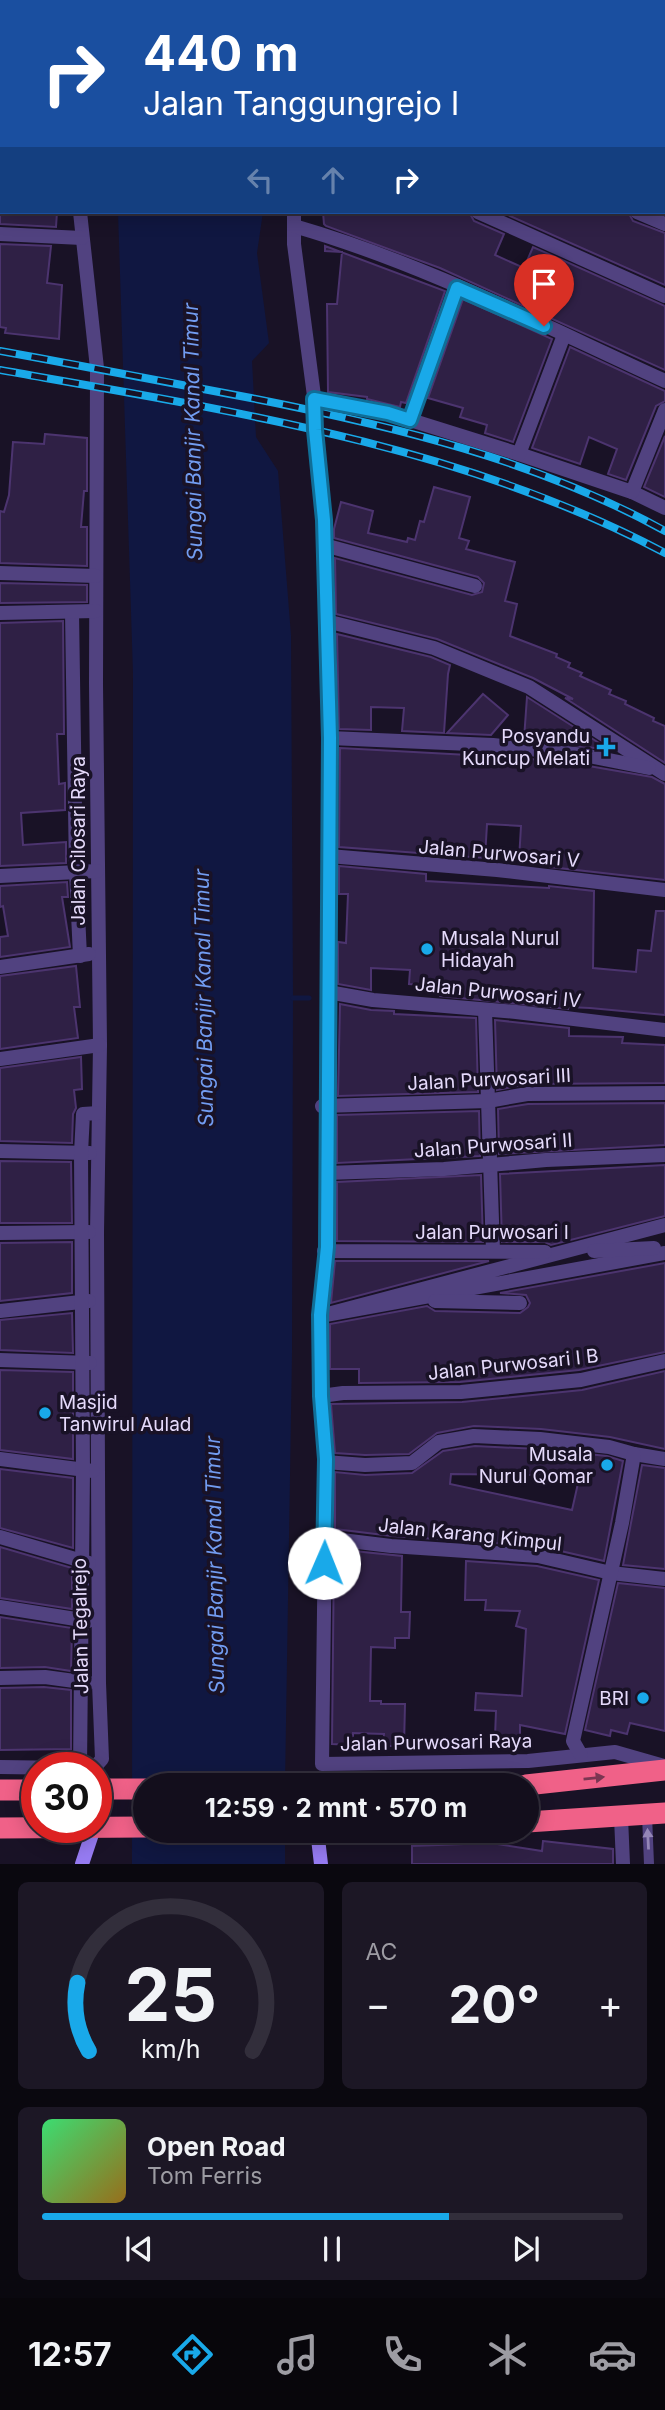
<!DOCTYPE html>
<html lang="id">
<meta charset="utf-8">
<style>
:root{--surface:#130e1c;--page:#1c1725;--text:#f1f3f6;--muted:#9d9ca3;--line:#322e3b;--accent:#19a9e9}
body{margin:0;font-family:Inter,sans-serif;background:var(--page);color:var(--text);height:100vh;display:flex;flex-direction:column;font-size:26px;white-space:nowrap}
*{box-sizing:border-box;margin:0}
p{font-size:23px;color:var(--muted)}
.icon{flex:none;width:38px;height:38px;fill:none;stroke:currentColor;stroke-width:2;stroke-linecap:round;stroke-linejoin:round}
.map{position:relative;height:1864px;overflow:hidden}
.side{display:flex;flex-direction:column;gap:18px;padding:18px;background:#0a080f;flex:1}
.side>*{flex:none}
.top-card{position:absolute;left:0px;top:0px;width:665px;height:214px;box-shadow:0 4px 18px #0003,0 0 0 2px var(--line);background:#1a4fa0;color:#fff;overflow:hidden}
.speed{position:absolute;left:21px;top:1752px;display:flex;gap:14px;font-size:35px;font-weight:700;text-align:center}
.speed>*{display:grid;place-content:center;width:91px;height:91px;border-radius:50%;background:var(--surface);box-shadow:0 4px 18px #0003,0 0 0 2px var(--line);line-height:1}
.speed .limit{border:10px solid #d22;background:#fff;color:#111}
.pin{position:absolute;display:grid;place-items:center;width:60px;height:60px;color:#fff;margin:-72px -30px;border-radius:50% 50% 50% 0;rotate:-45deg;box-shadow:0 0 7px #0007}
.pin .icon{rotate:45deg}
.me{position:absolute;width:77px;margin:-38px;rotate:1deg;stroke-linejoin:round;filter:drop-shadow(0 0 5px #0008)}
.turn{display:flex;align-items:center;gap:24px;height:147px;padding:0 28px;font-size:32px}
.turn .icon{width:91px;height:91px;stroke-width:2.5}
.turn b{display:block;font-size:49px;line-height:60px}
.lanes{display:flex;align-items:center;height:66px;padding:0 28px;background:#0003;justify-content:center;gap:35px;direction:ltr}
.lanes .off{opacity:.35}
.big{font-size:52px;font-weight:700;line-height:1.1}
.side .widget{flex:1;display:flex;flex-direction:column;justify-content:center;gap:10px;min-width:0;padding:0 24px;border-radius:10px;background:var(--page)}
.side .dial{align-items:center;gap:0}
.dial svg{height:182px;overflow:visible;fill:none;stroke:var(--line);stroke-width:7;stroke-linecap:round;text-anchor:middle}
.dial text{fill:var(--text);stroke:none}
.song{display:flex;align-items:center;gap:21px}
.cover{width:84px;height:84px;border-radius:10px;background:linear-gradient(135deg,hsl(140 70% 55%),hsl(40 70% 35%))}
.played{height:7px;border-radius:4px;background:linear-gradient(90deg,var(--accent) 70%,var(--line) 70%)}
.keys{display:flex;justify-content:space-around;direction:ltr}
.heat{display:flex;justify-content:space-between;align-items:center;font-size:38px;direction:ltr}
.side .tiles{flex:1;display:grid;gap:18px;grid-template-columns:1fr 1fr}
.widget:last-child{grid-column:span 2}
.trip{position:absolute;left:133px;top:1773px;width:406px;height:70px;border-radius:35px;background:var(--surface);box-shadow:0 4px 18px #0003,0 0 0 2px var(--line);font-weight:700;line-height:70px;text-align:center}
.dock{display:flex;height:112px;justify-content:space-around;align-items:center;background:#08060b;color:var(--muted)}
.dock .icon{width:49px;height:49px}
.dock .current{color:var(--accent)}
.dock b{font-size:32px;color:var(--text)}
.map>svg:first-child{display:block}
</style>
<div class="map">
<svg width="665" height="1864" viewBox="0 0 665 1864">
<rect width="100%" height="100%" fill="#191226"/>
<polygon fill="#101741" points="118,212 263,212 257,253 269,343 252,361 256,437 278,471 291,635 293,998 292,1353 285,1785 145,1785 145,1830 285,1831 285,1864 132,1864 133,673"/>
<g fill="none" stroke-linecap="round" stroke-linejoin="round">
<polyline stroke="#101741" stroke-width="5" points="293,998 309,998"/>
</g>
<g fill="#2f2045" stroke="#4c346f" stroke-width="2" fill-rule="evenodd">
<polygon points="0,212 57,212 56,227 0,224"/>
<polygon points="323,212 469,212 474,221 504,234 495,255 524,268 533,247 665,306 665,370 440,268 326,226 324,224"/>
<polygon points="501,212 628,212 633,221 665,233 665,285"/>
<polygon points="0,244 51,246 47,283 62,285 59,339 5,333 6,328 0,327"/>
<polygon points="325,246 445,291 406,403 401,402 400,407 367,399 367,397 328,392 327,304 337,304 342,252 325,251"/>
<polygon points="463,299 552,339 513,442 485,433 487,425 460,417 463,408 428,398"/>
<polygon points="570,347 665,391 665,401 656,406 626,480 608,474 617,449 589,437 580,464 532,448"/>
<polygon points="45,434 87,438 87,491 84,491 81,527 87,527 87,566 0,563 0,511 4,512 9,495 13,442 44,444"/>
<polygon points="665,436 665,497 644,487"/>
<polygon points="434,487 470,497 459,538 469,541 466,549 515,562 505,601 517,604 510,636 557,654 556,657 570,663 568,667 582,673 580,676 611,690 609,694 626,701 625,704 654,718 653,721 665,726 665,763 565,698 573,699 533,678 437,639 336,614 335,558 472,595 482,592 484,583 478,577 334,538 334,529 341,502 373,511 368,533 407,542 408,538 415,540 420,521 424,522"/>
<polygon points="0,583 87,585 87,602 0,603"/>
<polygon points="63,621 64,734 57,734 59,784 65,783 65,810 21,813 23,845 66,842 66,863 0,866 0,623"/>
<polygon points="337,634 431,657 450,665 448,674 444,733 402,731 404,708 371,707 371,730 339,729"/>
<polygon points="483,694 508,715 491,735 447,733"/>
<polygon points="527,697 610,750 524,739"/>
<polygon points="340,748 522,758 583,765 652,777 665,784 665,880 550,867 550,862 519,860 521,826 487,824 485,858 339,847"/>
<polygon points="339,866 426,874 426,881 549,888 549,886 594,891 593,968 636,972 638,950 651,951 656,911 665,911 665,1015 590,1008 568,1007 568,1009 440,996 440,986 409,984 410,970 371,968 371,990 338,984 338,942 346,943 348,894 339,894"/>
<polygon points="67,882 68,897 62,897 70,947 0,957 0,937 8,936 3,906 0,907 0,886"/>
<polygon points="76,966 80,1007 74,1007 78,1038 0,1049 0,976"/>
<polygon points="340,1004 371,1010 394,1011 394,1014 476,1018 478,1092 338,1096"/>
<polygon points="495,1020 569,1028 569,1036 623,1037 622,1043 665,1045 665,1083 527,1084 497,1090"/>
<polygon points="81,1057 82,1089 74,1090 76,1108 73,1114 72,1143 0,1141 0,1068"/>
<polygon points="665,1103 665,1145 499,1154 498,1109 528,1104"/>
<polygon points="479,1111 480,1156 337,1163 337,1115"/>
<polygon points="0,1161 71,1162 72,1223 0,1223"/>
<polygon points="665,1165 665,1216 551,1245 545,1242 502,1242 500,1174"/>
<polygon points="481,1175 483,1242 337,1241 337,1182"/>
<polygon points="72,1242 72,1293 0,1301 0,1243"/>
<polygon points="335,1261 489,1261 331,1303"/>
<polygon points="665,1263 665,1352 579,1370 460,1382 359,1383 359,1369 330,1369 330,1324 427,1306 435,1311 520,1313 528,1307 530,1303 526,1295 500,1293"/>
<polygon points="72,1313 73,1353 0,1350 0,1320"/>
<polygon points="0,1370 73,1372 73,1459 0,1450"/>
<polygon points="665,1371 665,1449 610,1437 541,1429 474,1426 437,1433 409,1454 365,1455 335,1453 331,1404 462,1402 582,1390"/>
<path d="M475 1446 539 1449 607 1456 623 1461 604 1561 539 1546 392 1536 335 1529V1472L365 1475 412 1473 443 1451ZM451 1474 531 1475 579 1479 572 1510 450 1484Z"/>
<polygon points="642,1465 665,1468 665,1569 623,1565"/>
<polygon points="0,1469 73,1478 73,1548 0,1528"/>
<polygon points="0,1547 72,1568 72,1609 0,1598"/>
<polygon points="334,1549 402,1556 401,1612 410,1612 409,1638 395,1638 395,1648 371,1647 370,1701 381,1701 381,1704 405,1704 404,1746 383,1746 384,1734 353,1733 353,1745 332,1744"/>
<polygon points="466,1561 537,1566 599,1580 565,1734 520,1725 520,1738 495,1737 496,1711 475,1710 476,1693 522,1696 526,1629 516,1626 520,1611 485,1610 486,1600 465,1600"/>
<polygon points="618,1583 665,1588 665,1731 630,1723 627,1734 611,1730 610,1736 585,1730"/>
<polygon points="0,1617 72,1628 71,1671 45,1667 0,1668"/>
<polygon points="44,1687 71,1690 71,1749 0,1750 0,1688"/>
<polygon points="543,1841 613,1849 613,1864 412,1864 412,1846 491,1843 542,1851"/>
</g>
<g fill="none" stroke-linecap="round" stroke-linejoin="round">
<polyline stroke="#514280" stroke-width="10" points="647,1815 649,1864"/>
<g stroke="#514280" stroke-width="14">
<polyline points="68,0 68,2"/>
<polyline points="515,0 518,2"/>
<polyline points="297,2 297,0"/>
<polyline points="0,101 2,102"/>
<polyline points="663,104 665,106"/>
<polyline points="80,212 97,368 96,684 100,1045 97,1232 98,1471 99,1683 102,1759 95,1767 84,1768"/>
<polyline points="294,212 294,244 316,411 315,430 324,520 330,738 327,1247 320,1316 321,1398 326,1459 322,1764 528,1761 615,1752 664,1766"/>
<polyline points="478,212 665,296"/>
<polyline points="637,212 665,224"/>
<path d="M294 226C423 263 544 326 665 381"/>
<polyline points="0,234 82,238"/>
<polyline points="314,399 388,413 519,454 632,492 665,508"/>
<polyline points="410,420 457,287"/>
<polyline points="519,454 564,335"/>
<polyline points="632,492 665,410"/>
<polyline points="324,545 475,586"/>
<polyline points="0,573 96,576"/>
<polyline points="72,612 76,872 80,956"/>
<polyline points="0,613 96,611"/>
<polyline points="326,621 434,648 529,687 665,774"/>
<polyline points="330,738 493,745 584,755 649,768"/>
<polyline points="329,856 497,870 665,890"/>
<polyline points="0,876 97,871"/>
<polyline points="0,967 89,954"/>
<polyline points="328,992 373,1000 516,1012 665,1030"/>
<polyline points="485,1010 493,1251"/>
<polyline points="0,1059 100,1045"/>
<polyline points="326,1104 322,1106 488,1101 527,1094 665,1093"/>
<polyline points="0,1151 90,1153"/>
<polyline points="327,1169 326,1173 444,1169 546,1160 665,1155"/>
<polyline points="665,1225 320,1316 665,1253"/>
<polyline points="0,1233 89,1232"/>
<polyline points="326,1248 324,1251 545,1252"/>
<polyline points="594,1251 654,1248"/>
<polyline points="435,1301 520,1303"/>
<polyline points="0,1311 89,1301"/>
<polyline points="0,1360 90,1363"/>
<polyline points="321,1396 343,1393 461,1392 581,1380 665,1361"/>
<polyline points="0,1459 93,1471"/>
<polyline points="326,1459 325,1462 365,1465 412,1463 439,1442 474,1436 540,1439 609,1447 634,1454 665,1459"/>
<polyline points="0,1537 89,1563"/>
<polyline points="325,1538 391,1546 538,1556 611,1573 665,1579"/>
<polyline points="0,1607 88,1621"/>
<polyline points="0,1678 45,1677 89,1683"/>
<polyline points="581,1755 573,1741 622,1523 634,1454"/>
<polyline points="0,1767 71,1768"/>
<polyline points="80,1768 83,1470 81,1153 83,1114 98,1113"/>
<polyline points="621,1817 623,1864"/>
</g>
<g stroke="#967bf2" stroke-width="14">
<polyline points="317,1830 321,1864"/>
<polyline points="82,1864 94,1828"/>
</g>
<g stroke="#f06188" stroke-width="21">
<polyline points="526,1785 665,1770"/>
<polyline points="96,1789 145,1789"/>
<polyline points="0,1790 37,1790"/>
<polyline points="527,1822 665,1813"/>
<polyline points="0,1828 145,1827"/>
</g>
<g stroke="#19a9e9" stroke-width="8">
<g id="rail">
<path d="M0 351C84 366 168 382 251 398 393 426 537 460 665 531"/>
<path d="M0 370C222 409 465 446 665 553"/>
</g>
</g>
<use href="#rail" stroke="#191226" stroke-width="5" stroke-dasharray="16" stroke-linecap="butt"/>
</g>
<defs><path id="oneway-solid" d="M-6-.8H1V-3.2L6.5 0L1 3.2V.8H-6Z" transform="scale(1.75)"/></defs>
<use fill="#7a3652" href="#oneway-solid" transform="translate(594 1778) rotate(-6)"/>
<use fill="#9486b7" href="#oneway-solid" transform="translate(648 1839) rotate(-93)"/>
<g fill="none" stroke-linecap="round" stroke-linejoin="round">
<g stroke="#106e97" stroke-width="18">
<polyline id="route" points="324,1563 326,1459 321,1396 320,1315 327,1247 330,738 324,520 315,430 314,399 388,413 410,420 457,288 544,326"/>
</g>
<use href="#route" stroke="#19a9e9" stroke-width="12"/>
</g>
<g fill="#19a9e9" stroke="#191226" stroke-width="2.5">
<path d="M602.5 736.5h7v7h7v7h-7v7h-7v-7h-7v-7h7z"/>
<circle cx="427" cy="949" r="7"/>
<circle cx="45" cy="1413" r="7"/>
<circle cx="607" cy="1465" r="7"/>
<circle cx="643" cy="1698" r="7"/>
</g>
<g text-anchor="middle" stroke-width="7" stroke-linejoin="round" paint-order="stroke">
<g font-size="19" fill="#e5dafb" stroke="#191226" text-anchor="end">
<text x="590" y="743">Posyandu<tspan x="590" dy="22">Kuncup Melati</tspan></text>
<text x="441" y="945" text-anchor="start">Musala Nurul<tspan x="441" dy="22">Hidayah</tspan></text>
<text x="59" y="1409" text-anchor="start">Masjid<tspan x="59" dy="22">Tanwirul Aulad</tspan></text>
<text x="593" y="1461">Musala<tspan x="593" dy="22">Nurul Qomar</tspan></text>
<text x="629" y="1705">BRI</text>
</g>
<g font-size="19" fill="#e5dafb" stroke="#191226">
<text transform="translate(78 841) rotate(-90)" y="7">Jalan Cilosari Raya</text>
<text transform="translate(499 853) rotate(5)" y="7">Jalan Purwosari V</text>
<text transform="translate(498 992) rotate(6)" y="7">Jalan Purwosari IV</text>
<text transform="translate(489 1079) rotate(-3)" y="7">Jalan Purwosari III</text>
<text transform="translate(493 1145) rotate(-4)" y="7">Jalan Purwosari II</text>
<text x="492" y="1239">Jalan Purwosari I</text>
<text transform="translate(513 1364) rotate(-6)" y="7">Jalan Purwosari I B</text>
<text transform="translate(470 1534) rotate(6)" y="7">Jalan Karang Kimpul</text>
<text transform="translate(80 1626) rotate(-91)" y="7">Jalan Tegalrejo</text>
<text transform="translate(436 1742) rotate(-1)" y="7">Jalan Purwosari Raya</text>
</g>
<g font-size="21" font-style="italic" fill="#729cf1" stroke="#191226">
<text transform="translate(193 432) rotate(-91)" y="7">Sungai Banjir Kanal Timur</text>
<text transform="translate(204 998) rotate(-91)" y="7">Sungai Banjir Kanal Timur</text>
<text transform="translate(215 1565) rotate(-91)" y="7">Sungai Banjir Kanal Timur</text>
</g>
</g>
</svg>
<div class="speed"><div class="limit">30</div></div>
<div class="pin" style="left:544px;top:326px;background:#d93025"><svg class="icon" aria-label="arrive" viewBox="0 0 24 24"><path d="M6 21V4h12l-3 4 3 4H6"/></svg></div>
<svg class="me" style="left:324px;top:1563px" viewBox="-20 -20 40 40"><circle r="19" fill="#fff"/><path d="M0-13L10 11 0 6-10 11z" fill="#19a9e9"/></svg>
<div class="trip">12:59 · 2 mnt · 570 m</div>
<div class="top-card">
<div class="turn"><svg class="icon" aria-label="right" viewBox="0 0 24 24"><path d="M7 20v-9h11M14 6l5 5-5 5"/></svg><div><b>440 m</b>Jalan Tanggungrejo I</div></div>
<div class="lanes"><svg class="icon off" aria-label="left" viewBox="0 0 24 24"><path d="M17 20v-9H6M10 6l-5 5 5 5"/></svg><svg class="icon off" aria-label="ahead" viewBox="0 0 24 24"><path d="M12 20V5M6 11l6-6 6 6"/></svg><svg class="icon" aria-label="right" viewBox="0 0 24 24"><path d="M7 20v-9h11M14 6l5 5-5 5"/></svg></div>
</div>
</div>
<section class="side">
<div class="tiles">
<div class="widget dial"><svg viewBox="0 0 100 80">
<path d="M14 69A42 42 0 1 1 86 69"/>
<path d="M14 69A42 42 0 0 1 9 39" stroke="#19a9e9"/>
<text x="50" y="56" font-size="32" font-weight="700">25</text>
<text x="50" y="72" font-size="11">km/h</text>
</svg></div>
<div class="widget"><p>AC</p>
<div class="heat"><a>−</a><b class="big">20°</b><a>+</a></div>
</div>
<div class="widget">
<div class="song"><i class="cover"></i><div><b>Open Road</b><p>Tom Ferris</p></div></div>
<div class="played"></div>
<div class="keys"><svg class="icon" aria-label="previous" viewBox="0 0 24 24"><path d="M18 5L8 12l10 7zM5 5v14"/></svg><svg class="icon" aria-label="pause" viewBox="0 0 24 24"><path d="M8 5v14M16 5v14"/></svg><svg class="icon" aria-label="next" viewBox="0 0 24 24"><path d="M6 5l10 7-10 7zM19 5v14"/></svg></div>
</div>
</div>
</section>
<nav class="dock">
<b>12:57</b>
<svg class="icon current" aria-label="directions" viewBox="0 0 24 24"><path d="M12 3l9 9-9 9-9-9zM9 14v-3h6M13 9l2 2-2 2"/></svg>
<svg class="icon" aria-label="music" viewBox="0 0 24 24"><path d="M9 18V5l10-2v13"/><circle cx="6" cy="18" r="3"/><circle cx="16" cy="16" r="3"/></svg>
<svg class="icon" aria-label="phone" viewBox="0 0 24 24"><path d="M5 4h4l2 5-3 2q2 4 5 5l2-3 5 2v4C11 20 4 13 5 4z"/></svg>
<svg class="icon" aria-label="climate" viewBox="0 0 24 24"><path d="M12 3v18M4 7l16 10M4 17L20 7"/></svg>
<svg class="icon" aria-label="car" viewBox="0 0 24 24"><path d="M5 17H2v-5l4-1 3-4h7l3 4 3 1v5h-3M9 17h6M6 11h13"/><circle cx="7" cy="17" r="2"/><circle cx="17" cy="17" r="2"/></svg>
</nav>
